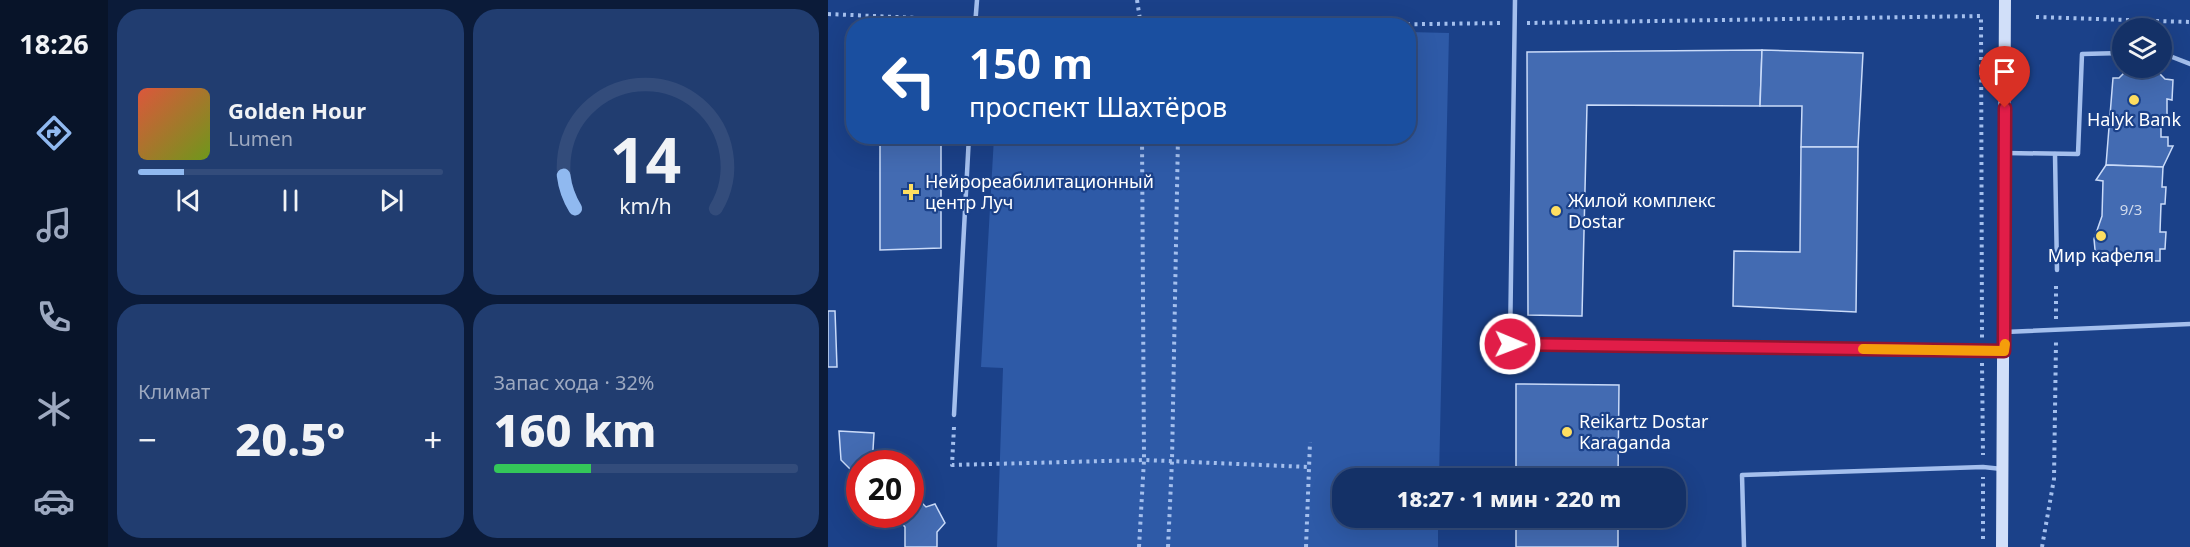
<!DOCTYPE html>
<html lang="ru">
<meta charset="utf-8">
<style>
:root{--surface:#143167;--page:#213d70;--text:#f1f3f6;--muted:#9da9c0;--line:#334c7b;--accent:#90b9f0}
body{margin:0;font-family:"Noto Sans",sans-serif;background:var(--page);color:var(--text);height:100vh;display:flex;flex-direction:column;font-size:22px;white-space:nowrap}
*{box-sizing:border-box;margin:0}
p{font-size:20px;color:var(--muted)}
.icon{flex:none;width:33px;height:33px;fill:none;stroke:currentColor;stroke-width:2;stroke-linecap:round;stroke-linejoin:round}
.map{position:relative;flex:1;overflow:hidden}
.drawer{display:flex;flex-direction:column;gap:9px;padding:9px;background:#0b1b39;width:720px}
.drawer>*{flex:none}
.top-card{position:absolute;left:18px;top:18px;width:570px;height:126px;border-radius:24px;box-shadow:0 6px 24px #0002,0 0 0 2px var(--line);background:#1a4fa0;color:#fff;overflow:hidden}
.tools{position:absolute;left:1284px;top:18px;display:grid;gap:12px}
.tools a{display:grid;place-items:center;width:60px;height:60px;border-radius:50%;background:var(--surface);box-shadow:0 6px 24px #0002,0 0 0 2px var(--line);font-size:30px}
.speed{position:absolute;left:18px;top:450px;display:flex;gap:12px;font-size:30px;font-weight:700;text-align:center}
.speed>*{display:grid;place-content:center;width:78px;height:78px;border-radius:50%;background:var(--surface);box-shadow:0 6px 24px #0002,0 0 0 2px var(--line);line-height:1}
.speed .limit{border:9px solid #d22;background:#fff;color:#111}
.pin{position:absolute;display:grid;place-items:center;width:51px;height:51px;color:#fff;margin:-62px -26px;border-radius:50% 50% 50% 0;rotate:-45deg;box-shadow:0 0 6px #0007}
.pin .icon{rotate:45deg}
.me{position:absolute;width:66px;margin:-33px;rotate:91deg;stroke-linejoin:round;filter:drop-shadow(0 0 4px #0008)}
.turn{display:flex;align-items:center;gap:21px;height:126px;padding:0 24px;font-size:27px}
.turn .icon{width:78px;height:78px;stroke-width:2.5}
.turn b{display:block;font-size:42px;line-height:51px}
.big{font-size:45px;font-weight:800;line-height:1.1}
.drawer .card{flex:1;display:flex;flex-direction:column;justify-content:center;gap:9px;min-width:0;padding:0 21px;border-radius:24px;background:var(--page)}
.drawer .dial{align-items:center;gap:0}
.dial svg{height:156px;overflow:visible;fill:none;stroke:var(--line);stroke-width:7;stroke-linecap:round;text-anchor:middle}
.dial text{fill:var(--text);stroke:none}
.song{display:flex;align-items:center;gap:18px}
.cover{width:72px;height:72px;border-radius:9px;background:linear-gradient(135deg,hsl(10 70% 55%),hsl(80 70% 35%))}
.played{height:6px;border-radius:3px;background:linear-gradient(90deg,var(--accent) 15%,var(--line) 15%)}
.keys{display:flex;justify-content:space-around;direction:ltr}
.heat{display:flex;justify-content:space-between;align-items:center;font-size:33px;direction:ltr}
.charge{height:9px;border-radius:4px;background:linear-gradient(90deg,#34c759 32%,var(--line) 0)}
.drawer .tiles{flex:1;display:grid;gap:9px;grid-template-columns:repeat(2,1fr)}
.trip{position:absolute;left:504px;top:468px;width:354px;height:60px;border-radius:24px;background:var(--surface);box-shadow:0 6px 24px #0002,0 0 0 2px var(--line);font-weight:800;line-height:60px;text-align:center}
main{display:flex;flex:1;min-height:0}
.tab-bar{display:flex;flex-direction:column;width:108px;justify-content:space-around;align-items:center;background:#081429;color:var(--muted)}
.tab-bar .icon{width:42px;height:42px}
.tab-bar .on{color:var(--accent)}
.tab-bar b{font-size:27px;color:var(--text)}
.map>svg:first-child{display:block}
</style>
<main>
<nav class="tab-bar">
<b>18:26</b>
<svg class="icon on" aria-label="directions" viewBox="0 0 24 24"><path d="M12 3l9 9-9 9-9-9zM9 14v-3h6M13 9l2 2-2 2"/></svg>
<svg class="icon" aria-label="music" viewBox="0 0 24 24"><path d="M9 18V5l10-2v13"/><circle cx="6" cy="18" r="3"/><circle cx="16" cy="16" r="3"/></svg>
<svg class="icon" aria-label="phone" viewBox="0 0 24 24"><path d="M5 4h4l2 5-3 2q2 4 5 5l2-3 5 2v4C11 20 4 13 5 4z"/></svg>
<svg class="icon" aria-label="climate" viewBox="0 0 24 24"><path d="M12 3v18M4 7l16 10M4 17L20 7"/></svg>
<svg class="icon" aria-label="car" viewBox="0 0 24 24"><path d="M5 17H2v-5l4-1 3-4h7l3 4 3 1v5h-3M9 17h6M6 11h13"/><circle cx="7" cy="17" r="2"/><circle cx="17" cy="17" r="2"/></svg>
</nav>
<section class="drawer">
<div class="tiles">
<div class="card">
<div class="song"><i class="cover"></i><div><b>Golden Hour</b><p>Lumen</p></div></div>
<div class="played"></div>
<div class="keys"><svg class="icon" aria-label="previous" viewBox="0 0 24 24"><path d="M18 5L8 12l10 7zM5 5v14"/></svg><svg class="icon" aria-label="pause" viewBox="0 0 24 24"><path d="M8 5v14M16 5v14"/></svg><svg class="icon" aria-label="next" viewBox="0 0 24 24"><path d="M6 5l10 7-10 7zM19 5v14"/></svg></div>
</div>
<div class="card dial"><svg viewBox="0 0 100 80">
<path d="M14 69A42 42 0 1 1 86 69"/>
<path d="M14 69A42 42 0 0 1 8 52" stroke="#90b9f0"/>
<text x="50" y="56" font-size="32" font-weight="700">14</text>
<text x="50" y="72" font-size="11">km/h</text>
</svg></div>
<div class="card"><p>Климат</p>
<div class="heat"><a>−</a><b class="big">20.5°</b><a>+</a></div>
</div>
<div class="card"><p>Запас хода · 32%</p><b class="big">160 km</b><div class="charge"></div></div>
</div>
</section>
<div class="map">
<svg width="1362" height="547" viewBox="0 0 1362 547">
<rect width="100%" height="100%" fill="#1b4189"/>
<polygon fill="#2e5aa7" points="581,32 621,33 611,478 514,478 514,518 610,518 610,547 169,547 175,368 153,367 166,137 580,136"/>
<g fill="#436bb2" stroke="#cadbf9" stroke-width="1.5">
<polygon points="934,50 932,106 759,105 754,316 700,315 699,52"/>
<polygon points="934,50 1035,53 1030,147 973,147 974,106 932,106"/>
<polygon points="1315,68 1328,70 1337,79 1345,80 1344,100 1339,99 1339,116 1333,116 1333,137 1340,137 1340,146 1345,146 1335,167 1278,165 1285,78 1291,78 1300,69"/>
<polygon points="52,136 113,136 113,248 52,250"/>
<polygon points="973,147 1030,147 1028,312 905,306 906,251 972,252"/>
<polygon points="1278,165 1335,167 1334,187 1338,187 1337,204 1333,204 1332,232 1338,232 1337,249 1332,249 1332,261 1268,260 1266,239 1274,216 1275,181 1268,180"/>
<polygon points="0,311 7,311 9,367 0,367"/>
<polygon points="688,384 791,385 790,478 688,478"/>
<polygon points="11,431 46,433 45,450 57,464 32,464 32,479 13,460"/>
<polygon points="82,491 98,507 107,504 117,523 109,532 109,547 77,547 77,527 65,514 82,514"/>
<rect x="688" y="518" width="102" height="29"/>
</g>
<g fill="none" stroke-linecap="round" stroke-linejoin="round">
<g stroke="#a4bfed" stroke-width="4" stroke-dasharray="3 4.5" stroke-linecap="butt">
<polyline points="309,0 313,26"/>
<polyline points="0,14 137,20"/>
<polyline points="1208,17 1362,22"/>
<polyline points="160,21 450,26"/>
<polyline points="699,23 1153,16 1154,338"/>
<polyline points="459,26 674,23"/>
<polyline points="1228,319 1228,282"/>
<polyline points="1154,363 1155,455"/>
<polyline points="126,427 124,465 316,460 481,467"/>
<polyline points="1155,539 1155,477"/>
<polyline points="311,547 316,460 314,136"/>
<polyline points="340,547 344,461 350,136"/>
<polyline points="478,547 482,442"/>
<polyline points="1214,547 1226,479 1228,342"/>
</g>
<g stroke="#a4bfed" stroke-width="4.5">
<polyline points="687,0 682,344 1174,351"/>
<polyline points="147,26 149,0"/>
<polyline points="1334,53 1362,64"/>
<polyline points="1177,153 1250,154 1254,54 1294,53"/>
<polyline points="1227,154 1229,270"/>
<polyline points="1177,332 1362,324"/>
<polyline points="126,415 141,136"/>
<polyline points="916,547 914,475 1155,467 1174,469"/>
</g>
<polyline stroke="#d1dff9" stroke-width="12" points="1174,547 1177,0"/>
</g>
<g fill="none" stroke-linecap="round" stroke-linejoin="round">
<g stroke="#92132f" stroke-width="15">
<polyline id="route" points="682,344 1176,351 1177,108"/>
</g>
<use href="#route" stroke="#e11d48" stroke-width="10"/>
<polyline stroke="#f59e0b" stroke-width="10" points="1035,349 1176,351 1177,344"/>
</g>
<g fill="#fede61" stroke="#1b4189" stroke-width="2">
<circle cx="1306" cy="100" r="6"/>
<path d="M80 183h6v6h6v6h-6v6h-6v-6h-6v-6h6z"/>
<circle cx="728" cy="211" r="6"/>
<circle cx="1273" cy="236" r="6"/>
<circle cx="739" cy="432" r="6"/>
</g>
<g text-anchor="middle" stroke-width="4.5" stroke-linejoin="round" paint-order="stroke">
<g font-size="15" fill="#d0daec">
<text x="1303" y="215">9/3</text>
</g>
<g font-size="18" fill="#fff" stroke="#1b4189" text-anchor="start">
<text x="1306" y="126" text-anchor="middle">Halyk Bank</text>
<text x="97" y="188">Нейрореабилитационный<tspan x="97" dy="21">центр Луч</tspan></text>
<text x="740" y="207">Жилой комплекс<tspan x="740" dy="21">Dostar</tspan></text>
<text x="1273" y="262" text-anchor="middle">Мир кафеля</text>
<text x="751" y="428">Reikartz Dostar<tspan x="751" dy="21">Karaganda</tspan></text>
</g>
</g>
</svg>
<div class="tools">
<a><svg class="icon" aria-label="layers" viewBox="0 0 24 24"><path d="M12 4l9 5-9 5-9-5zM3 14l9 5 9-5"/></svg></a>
</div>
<div class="speed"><div class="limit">20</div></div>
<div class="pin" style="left:1177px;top:108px;background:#d93025"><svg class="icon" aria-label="arrive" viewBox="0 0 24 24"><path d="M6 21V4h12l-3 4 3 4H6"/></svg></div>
<svg class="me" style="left:682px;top:344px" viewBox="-20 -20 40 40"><circle r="17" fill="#e11d48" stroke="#fff" stroke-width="3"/><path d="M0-11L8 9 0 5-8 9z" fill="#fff"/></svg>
<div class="trip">18:27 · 1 мин · 220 m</div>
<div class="top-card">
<div class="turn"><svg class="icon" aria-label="left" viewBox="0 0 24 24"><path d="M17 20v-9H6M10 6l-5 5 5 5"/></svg><div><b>150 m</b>проспект Шахтёров</div></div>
</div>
</div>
</main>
